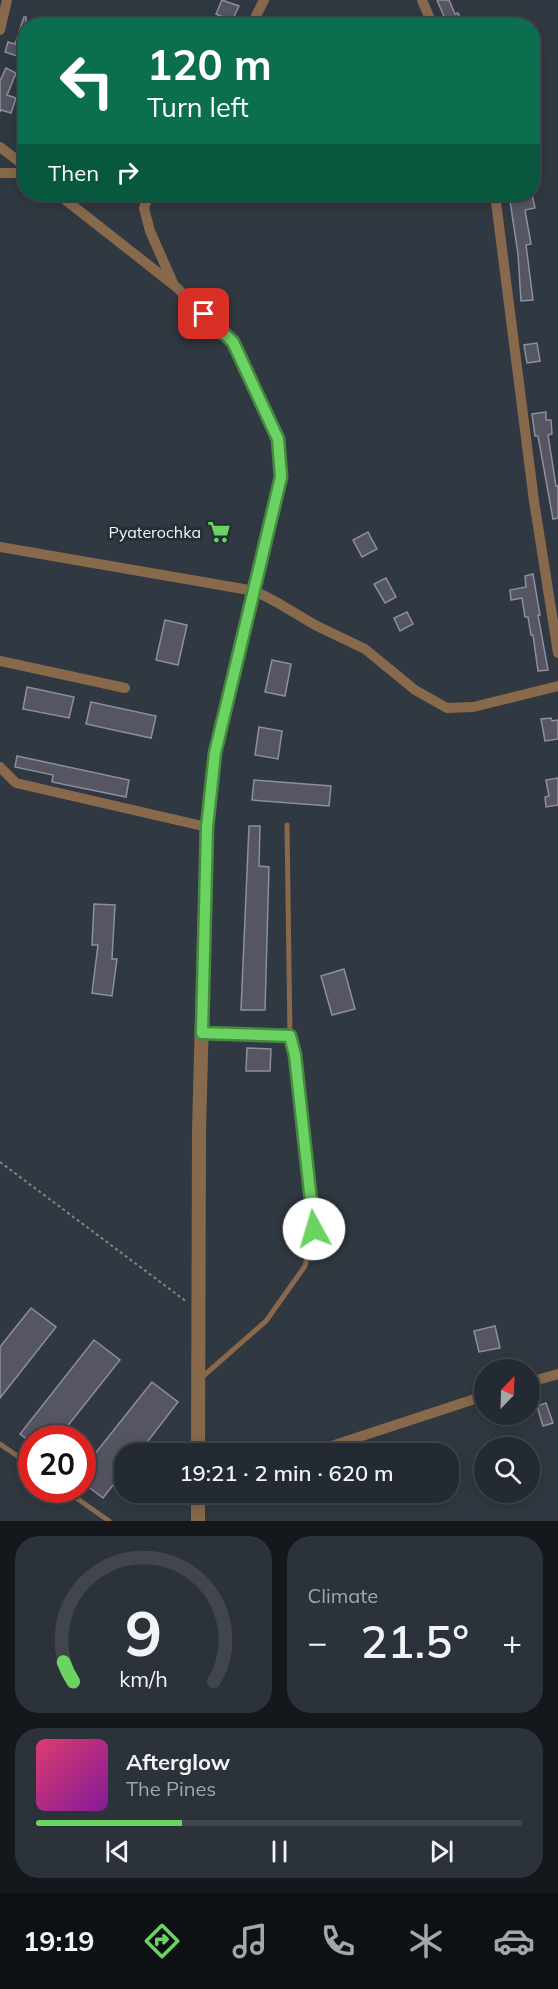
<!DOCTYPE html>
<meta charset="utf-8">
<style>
:root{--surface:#242a31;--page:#2c3239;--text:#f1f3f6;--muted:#a3a7ab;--line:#41464d;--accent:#6bd362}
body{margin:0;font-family:Mulish,sans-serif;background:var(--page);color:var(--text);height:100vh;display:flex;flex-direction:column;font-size:22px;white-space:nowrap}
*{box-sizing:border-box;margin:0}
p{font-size:20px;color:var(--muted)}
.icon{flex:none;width:33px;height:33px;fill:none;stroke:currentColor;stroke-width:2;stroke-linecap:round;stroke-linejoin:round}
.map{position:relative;height:1521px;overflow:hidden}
.side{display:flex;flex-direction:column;gap:15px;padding:15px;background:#14171b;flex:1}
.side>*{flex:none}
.guide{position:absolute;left:18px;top:18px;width:522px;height:183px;border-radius:24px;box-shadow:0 3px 15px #0003,0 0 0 2px var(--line);background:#0b6e4f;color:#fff;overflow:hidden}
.needle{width:39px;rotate:23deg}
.fabs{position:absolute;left:474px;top:1359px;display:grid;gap:12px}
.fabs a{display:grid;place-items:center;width:66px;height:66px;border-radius:50%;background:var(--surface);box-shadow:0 3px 15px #0003,0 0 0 2px var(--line);font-size:30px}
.speed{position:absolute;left:18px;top:1425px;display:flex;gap:12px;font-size:30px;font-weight:700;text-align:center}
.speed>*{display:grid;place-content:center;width:78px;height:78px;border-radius:50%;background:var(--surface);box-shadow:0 3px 15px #0003,0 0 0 2px var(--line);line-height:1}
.speed .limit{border:9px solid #d22;background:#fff;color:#111}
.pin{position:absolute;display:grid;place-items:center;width:51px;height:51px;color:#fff;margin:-26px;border-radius:12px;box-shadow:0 3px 9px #0006}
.me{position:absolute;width:66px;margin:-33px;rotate:354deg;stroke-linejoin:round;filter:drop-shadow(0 0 4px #0008)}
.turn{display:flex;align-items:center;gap:21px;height:126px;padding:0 30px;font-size:27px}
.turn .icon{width:78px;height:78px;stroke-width:2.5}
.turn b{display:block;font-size:42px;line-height:51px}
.then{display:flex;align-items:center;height:57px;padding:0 30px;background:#0003;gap:12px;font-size:22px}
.big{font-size:45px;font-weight:600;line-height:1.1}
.side .card{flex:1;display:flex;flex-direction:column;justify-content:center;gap:9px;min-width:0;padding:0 21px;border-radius:24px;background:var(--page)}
.side .dial{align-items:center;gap:0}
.dial svg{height:156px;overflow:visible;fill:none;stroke:var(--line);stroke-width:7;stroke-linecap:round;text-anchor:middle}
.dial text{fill:var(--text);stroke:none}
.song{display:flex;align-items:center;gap:18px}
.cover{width:72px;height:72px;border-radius:9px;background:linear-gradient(135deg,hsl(340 70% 55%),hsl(290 70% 35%))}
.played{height:6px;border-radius:3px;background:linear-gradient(90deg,var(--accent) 30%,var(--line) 30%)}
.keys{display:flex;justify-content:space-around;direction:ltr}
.heat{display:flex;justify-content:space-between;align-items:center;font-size:33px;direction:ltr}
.side .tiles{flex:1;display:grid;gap:15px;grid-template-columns:1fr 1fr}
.card:last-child{grid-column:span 2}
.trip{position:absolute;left:114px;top:1443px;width:345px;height:60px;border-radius:24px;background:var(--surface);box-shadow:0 3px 15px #0003,0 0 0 2px var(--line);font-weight:600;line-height:60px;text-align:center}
.tab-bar{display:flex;height:96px;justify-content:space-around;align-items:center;background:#0e1114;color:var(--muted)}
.tab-bar .icon{width:42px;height:42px}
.tab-bar .active{color:var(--accent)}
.tab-bar b{font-size:27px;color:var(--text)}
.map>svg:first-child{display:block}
</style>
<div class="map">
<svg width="558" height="1521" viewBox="0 0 558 1521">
<rect width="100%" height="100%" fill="#303841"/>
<g fill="#555662" stroke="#8e8f9c" stroke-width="1.5">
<polygon points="222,0 239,6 232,21 216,14"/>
<polygon points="437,0 449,0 455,14 458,13 464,26 448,26"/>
<polygon points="24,17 26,17 26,59 5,52 8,42 15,44"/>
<polygon points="6,68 16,73 7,95 16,98 11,113 1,110 0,112 0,81"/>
<polygon points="511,194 532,194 535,208 525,210 531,244 526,245 533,300 521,301 518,254 510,201 512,200"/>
<polygon points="537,343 540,361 527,363 524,345"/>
<polygon points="546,412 546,420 551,420 552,434 548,435 556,486 558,486 558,518 553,519 538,436 535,436 532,414"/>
<polygon points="368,532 377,549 362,557 353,540"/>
<polygon points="533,574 540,615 538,615 548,670 538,671 533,635 531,635 528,617 525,617 522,598 511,600 510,590 526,587 525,576"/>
<polygon points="386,578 396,597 385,603 374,584"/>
<polygon points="407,612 413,624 400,631 394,618"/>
<polygon points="165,620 187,625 178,665 156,660"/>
<polygon points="272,660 291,664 285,696 265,692"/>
<polygon points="27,687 74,697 69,718 23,709"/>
<polygon points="91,702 156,716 151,738 86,724"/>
<polygon points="551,718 552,721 558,720 558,739 545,741 541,719"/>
<polygon points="259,727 282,731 278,759 255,755"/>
<polygon points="17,756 129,780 126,797 52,782 53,775 15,767"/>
<polygon points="558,778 558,805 546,807 545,797 549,796 546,780"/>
<polygon points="254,780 331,786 329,806 252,800"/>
<polygon points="249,826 260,826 259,866 269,867 265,1010 241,1010"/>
<polygon points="94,904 115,905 112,959 117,959 112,996 92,993 98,945 92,945"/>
<polygon points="344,969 355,1009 332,1015 321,976"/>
<polygon points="247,1048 271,1049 270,1071 246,1071"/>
<polygon points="31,1308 56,1327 0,1398 0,1347"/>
<polygon points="495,1326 500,1348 479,1352 474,1331"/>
<polygon points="94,1340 120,1360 58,1438 32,1438 32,1443 20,1434"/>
<polygon points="152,1382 178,1402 138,1454 124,1454 124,1471 103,1498 82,1482 82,1470"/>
<polygon points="546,1403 553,1423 543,1426 537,1406"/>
</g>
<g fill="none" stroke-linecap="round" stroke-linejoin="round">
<polyline stroke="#7f868d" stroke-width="2" stroke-dasharray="3 3" stroke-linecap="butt" points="0,1162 187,1302"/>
<g stroke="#88694c" stroke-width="5">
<polyline points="287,825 290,1036"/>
<polyline points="200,1379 266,1321 305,1266 314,1229 295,1055 290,1036 202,1033"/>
<polyline points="0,1444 32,1466"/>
<polyline points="65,1490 109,1521"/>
</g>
<g stroke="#88694c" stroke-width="10">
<polyline points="422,0 433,26"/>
<polyline points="251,26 264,0"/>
<polyline points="0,30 7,0"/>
<polyline points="0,147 26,167"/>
<polyline points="0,173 26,173"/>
<polyline points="58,194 175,286 233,342 278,439 281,477 215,753"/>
<polyline points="149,194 144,208 150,231 173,283"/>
<polyline points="495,194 534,501 558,653"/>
<polyline points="0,547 255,591 278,603 315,625 365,649 415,690 447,708 473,707 558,686"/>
<polyline points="0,661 125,688"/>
<polyline points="0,767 16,783 207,827"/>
<polyline points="530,1382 558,1374"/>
<polyline points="307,1454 484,1396"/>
</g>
<g stroke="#88694c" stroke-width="14">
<polyline points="198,1454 199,1131 207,827 215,753"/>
<polyline points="198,1521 198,1492"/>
</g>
</g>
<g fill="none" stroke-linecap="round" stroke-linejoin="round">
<g stroke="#468940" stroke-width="15">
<polyline id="route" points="204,314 233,342 278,439 281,477 215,753 207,827 202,1033 290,1036 295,1055 314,1229"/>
</g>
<use href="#route" stroke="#6bd362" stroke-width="10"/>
</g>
<defs>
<g id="supermarket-bare" transform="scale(1.8)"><path d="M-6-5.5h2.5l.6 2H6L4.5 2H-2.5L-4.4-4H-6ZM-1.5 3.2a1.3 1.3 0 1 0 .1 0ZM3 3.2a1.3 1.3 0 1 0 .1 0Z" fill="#6bd362" stroke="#262e36" stroke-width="2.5" paint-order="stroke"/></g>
</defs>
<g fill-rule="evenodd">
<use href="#supermarket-bare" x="219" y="532"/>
</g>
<g text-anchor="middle" stroke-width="6" stroke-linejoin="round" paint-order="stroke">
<g font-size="16" fill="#f0f6fb" stroke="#262e36" text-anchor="end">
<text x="201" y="538">Pyaterochka</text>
</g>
</g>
</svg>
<div class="fabs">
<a><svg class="needle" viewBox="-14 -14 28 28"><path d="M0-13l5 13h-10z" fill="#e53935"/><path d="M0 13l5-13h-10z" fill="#a3a7ab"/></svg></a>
<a><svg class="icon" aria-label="search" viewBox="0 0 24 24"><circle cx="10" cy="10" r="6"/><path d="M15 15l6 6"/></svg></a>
</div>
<div class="speed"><div class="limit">20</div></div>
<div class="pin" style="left:204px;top:314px;background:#d93025"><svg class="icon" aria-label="arrive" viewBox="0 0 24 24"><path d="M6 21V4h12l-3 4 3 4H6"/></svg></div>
<svg class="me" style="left:314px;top:1229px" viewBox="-20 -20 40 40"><circle r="19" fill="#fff"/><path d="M0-13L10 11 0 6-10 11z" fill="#6bd362"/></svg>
<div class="trip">19:21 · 2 min · 620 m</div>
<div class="guide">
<div class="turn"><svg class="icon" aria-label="left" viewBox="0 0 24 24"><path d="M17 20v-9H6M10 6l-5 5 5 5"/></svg><div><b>120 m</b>Turn left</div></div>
<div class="then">Then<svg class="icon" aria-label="right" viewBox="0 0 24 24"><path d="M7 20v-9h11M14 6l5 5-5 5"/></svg></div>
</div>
</div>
<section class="side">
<div class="tiles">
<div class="card dial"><svg viewBox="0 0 100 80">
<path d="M14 69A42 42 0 1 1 86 69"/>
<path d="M14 69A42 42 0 0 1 9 59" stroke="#6bd362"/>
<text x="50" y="56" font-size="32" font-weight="700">9</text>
<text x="50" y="72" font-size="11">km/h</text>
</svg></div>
<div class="card"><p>Climate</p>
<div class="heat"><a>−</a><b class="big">21.5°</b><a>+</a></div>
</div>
<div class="card">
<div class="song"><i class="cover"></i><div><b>Afterglow</b><p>The Pines</p></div></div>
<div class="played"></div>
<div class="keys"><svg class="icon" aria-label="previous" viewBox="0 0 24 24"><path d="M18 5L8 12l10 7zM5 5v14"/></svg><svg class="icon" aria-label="pause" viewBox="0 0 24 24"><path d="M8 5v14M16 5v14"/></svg><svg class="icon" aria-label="next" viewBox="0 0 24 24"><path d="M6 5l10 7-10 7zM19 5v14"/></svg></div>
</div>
</div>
</section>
<nav class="tab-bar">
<b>19:19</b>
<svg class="icon active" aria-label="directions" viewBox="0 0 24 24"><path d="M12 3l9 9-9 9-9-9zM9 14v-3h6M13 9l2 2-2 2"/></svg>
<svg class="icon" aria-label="music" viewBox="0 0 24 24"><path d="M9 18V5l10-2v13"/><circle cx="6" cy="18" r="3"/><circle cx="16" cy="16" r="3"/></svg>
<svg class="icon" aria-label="phone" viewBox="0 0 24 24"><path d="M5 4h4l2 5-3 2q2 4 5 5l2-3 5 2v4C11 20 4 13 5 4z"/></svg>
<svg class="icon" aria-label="climate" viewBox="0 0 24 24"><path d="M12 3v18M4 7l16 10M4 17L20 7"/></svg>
<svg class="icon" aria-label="car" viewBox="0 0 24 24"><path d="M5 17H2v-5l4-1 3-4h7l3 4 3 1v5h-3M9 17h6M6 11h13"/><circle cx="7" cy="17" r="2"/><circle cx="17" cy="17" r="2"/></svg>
</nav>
